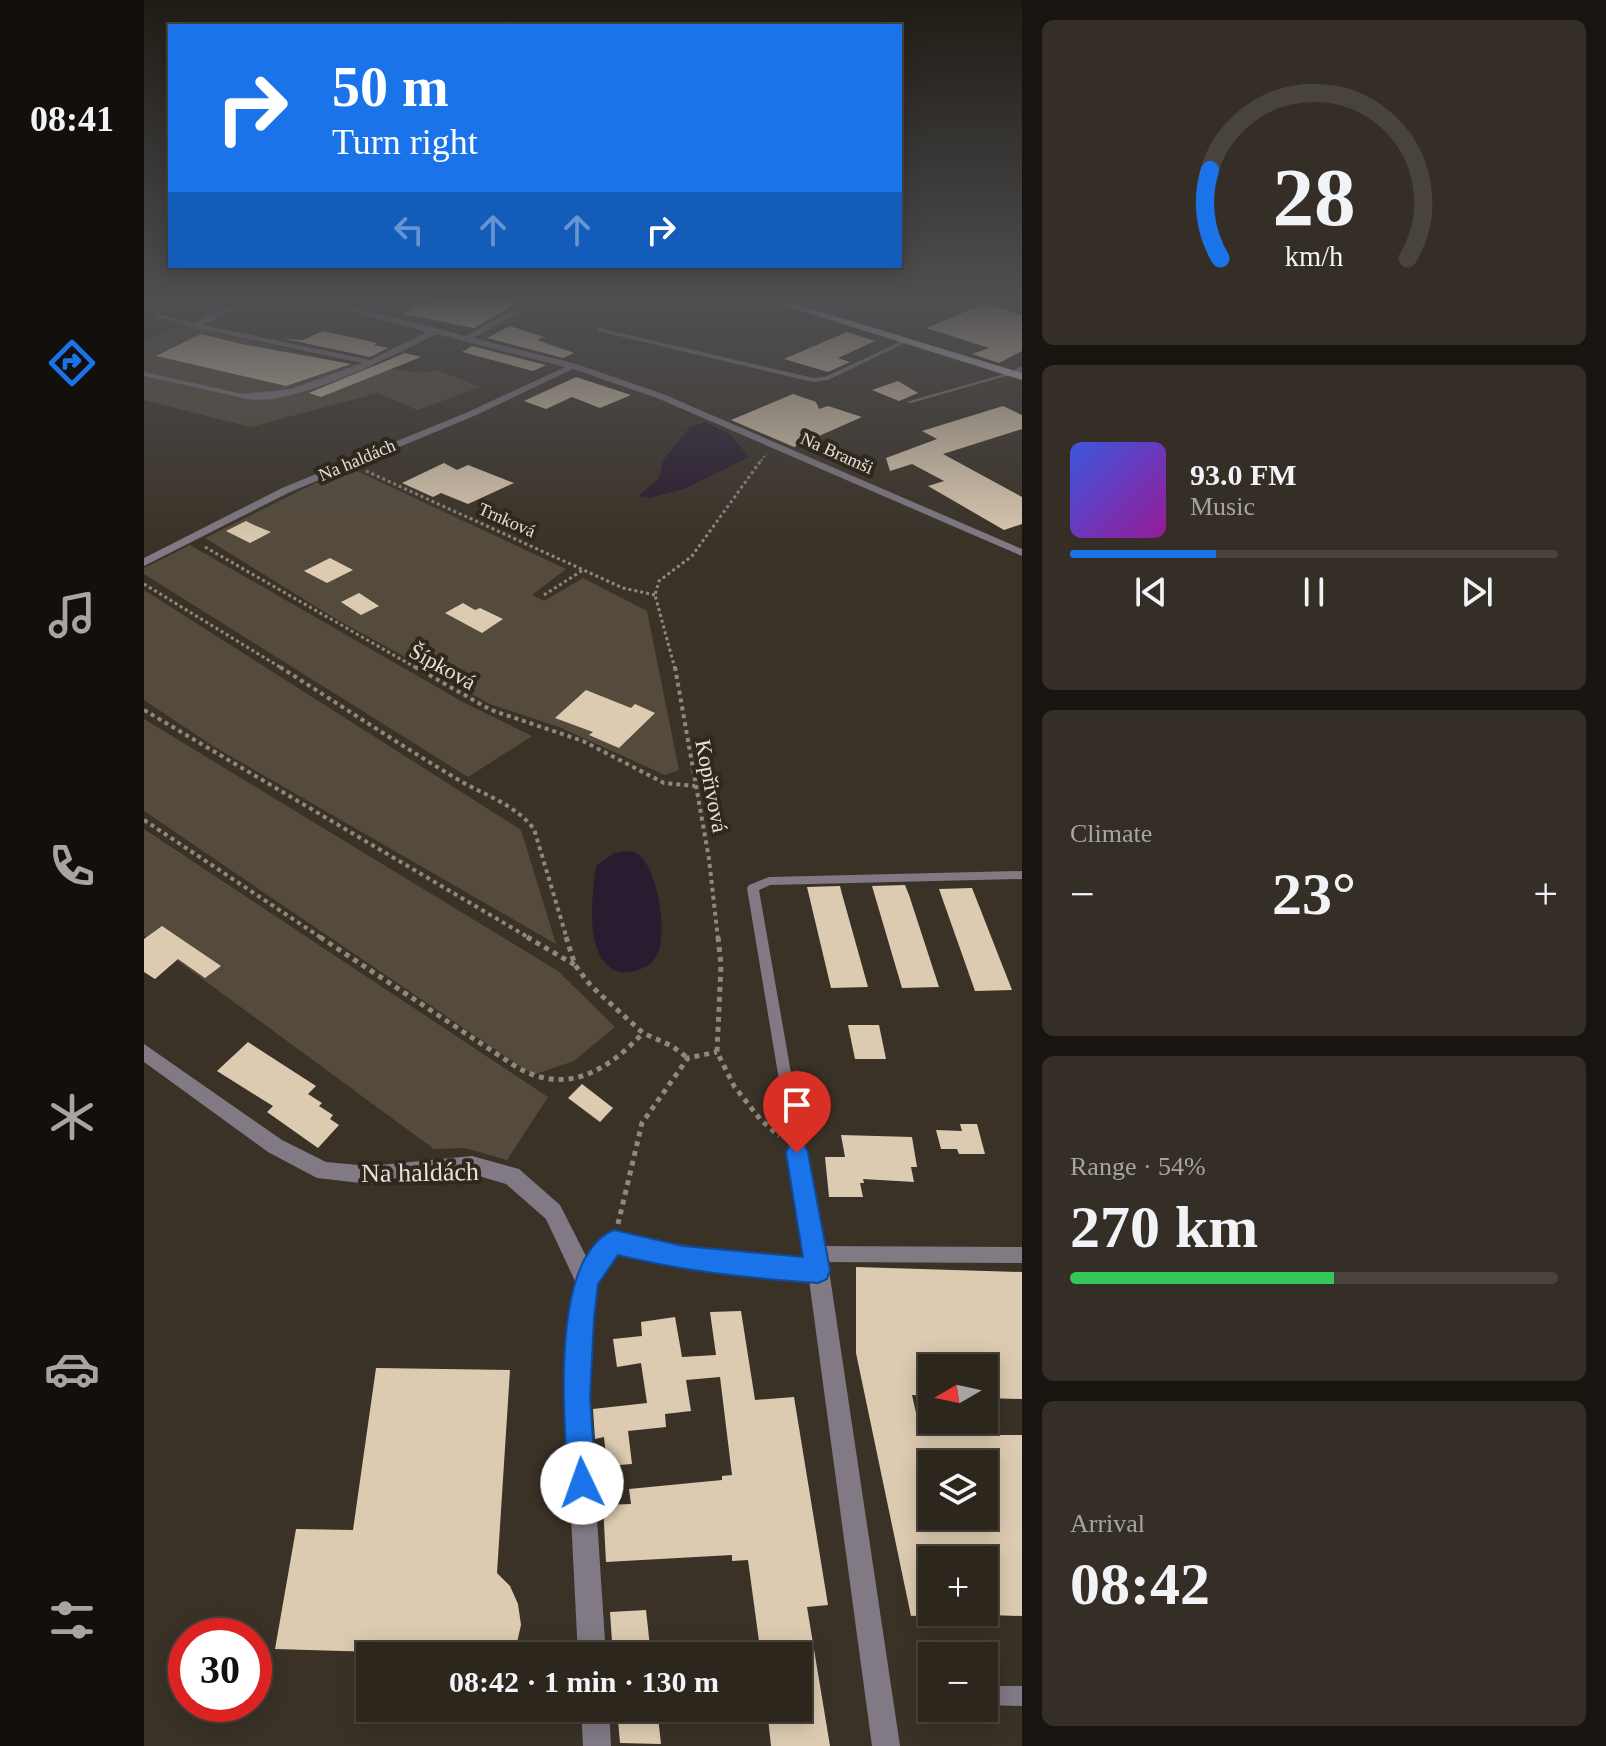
<!DOCTYPE html>
<meta charset="utf-8">
<style>
:root{--surface:#2c261d;--page:#342e26;--text:#f1f3f6;--muted:#a6a5a4;--line:#48433b;--accent:#1a73e8}
body{margin:0;font-family:Georgia,serif;background:var(--page);color:var(--text);height:100vh;display:flex;flex-direction:column;font-size:30px;white-space:nowrap}
*{box-sizing:border-box;margin:0}
p{font-size:26px;color:var(--muted)}
.icon{flex:none;width:44px;height:44px;fill:none;stroke:currentColor;stroke-width:2;stroke-linecap:round;stroke-linejoin:round}
.map{position:relative;flex:1;overflow:hidden}
.side{display:flex;flex-direction:column;gap:20px;padding:20px;background:#181510;width:584px}
.side>*{flex:none}
.banner{position:absolute;left:24px;top:24px;width:734px;height:244px;border-radius:0px;box-shadow:0 4px 20px #0003,0 0 0 2px var(--line);background:#1a73e8;color:#fff;overflow:hidden}
.needle{width:52px;rotate:261deg}
.fabs{position:absolute;left:774px;top:1354px;display:grid;gap:16px}
.fabs a{display:grid;place-items:center;width:80px;height:80px;border-radius:0px;background:var(--surface);box-shadow:0 4px 20px #0003,0 0 0 2px var(--line);font-size:40px}
.speed{position:absolute;left:24px;top:1618px;display:flex;gap:16px;font-size:40px;font-weight:700;text-align:center}
.speed>*{display:grid;place-content:center;width:104px;height:104px;border-radius:50%;background:var(--surface);box-shadow:0 4px 20px #0003,0 0 0 2px var(--line);line-height:1}
.speed .limit{border:12px solid #d22;background:#fff;color:#111}
.pin{position:absolute;display:grid;place-items:center;width:68px;height:68px;color:#fff;margin:-82px -34px;border-radius:50% 50% 50% 0;rotate:-45deg;box-shadow:0 0 8px #0007}
.pin .icon{rotate:45deg}
.me{position:absolute;width:88px;margin:-44px;rotate:357deg;stroke-linejoin:round;filter:drop-shadow(0 0 6px #0008)}
.turn{display:flex;align-items:center;gap:28px;height:168px;padding:0 32px;font-size:36px}
.turn .icon{width:104px;height:104px;stroke-width:2.5}
.turn b{display:block;font-size:56px;line-height:68px}
.lanes{display:flex;align-items:center;height:76px;padding:0 32px;background:#0003;justify-content:center;gap:40px;direction:ltr}
.lanes .off{opacity:.35}
.big{font-size:60px;font-weight:800;line-height:1.1}
.side .widget{flex:1;display:flex;flex-direction:column;justify-content:center;gap:12px;min-width:0;padding:0 28px;border-radius:12px;background:var(--page)}
.side .dial{align-items:center;gap:0}
.dial svg{height:208px;overflow:visible;fill:none;stroke:var(--line);stroke-width:7;stroke-linecap:round;text-anchor:middle}
.dial text{fill:var(--text);stroke:none}
.song{display:flex;align-items:center;gap:24px}
.cover{width:96px;height:96px;border-radius:12px;background:linear-gradient(135deg,hsl(230 70% 55%),hsl(300 70% 35%))}
.played{height:8px;border-radius:4px;background:linear-gradient(90deg,var(--accent) 30%,var(--line) 30%)}
.keys{display:flex;justify-content:space-around;direction:ltr}
.heat{display:flex;justify-content:space-between;align-items:center;font-size:44px;direction:ltr}
.charge{height:12px;border-radius:6px;background:linear-gradient(90deg,#34c759 54%,var(--line) 0)}
.trip{position:absolute;left:212px;top:1642px;width:456px;height:80px;border-radius:0px;background:var(--surface);box-shadow:0 4px 20px #0003,0 0 0 2px var(--line);font-weight:800;line-height:80px;text-align:center}
main{display:flex;flex:1;min-height:0}
.dock{display:flex;flex-direction:column;width:144px;justify-content:space-around;align-items:center;background:#120f0c;color:var(--muted)}
.dock .icon{width:56px;height:56px}
.dock .active{color:var(--accent)}
.dock b{font-size:36px;color:var(--text)}
.map>svg:first-child{display:block}
</style>
<main>
<nav class="dock">
<b>08:41</b>
<svg class="icon active" aria-label="directions" viewBox="0 0 24 24"><path d="M12 3l9 9-9 9-9-9zM9 14v-3h6M13 9l2 2-2 2"/></svg>
<svg class="icon" aria-label="music" viewBox="0 0 24 24"><path d="M9 18V5l10-2v13"/><circle cx="6" cy="18" r="3"/><circle cx="16" cy="16" r="3"/></svg>
<svg class="icon" aria-label="phone" viewBox="0 0 24 24"><path d="M5 4h4l2 5-3 2q2 4 5 5l2-3 5 2v4C11 20 4 13 5 4z"/></svg>
<svg class="icon" aria-label="climate" viewBox="0 0 24 24"><path d="M12 3v18M4 7l16 10M4 17L20 7"/></svg>
<svg class="icon" aria-label="car" viewBox="0 0 24 24"><path d="M5 17H2v-5l4-1 3-4h7l3 4 3 1v5h-3M9 17h6M6 11h13"/><circle cx="7" cy="17" r="2"/><circle cx="17" cy="17" r="2"/></svg>
<svg class="icon" aria-label="filters" viewBox="0 0 24 24"><path d="M4 7h16M4 17h16"/><circle cx="9" cy="7" r="2"/><circle cx="15" cy="17" r="2"/></svg>
</nav>
<div class="map">
<svg width="878" height="1746" viewBox="0 0 878 1746">
<rect width="100%" height="100%" fill="#3a3227"/>
<g fill="#554b3c">
<polygon points="37,325 202,363 279,373 292,370 337,387 273,410 234,393 106,427 0,400 0,341"/>
<polygon points="204,467 422,569 388,595 400,601 439,578 503,611 535,770 521,775 415,727 346,704 192,619 61,538"/>
<polygon points="46,545 317,701 388,736 324,777 0,574 0,568"/>
<polygon points="0,590 377,830 412,944 69,746 0,700"/>
<polygon points="0,719 414,971 471,1027 430,1061 389,1075 0,811"/>
<polygon points="0,829 404,1097 363,1160 321,1148 290,1149 0,936"/>
</g>
<g fill="#2a1c30">
<polygon points="561,422 587,435 605,457 540,489 506,498 494,496 515,478 520,459 546,427"/>
<path d="M480 851C484 852 488 851 492 853 515 865 527 944 509 961 501 969 487 974 476 972 439 962 448 894 452 866L470 853Z"/>
</g>
<g fill="#ddcbb1" fill-rule="evenodd">
<polygon points="284,300 379,300 330,328 260,314"/>
<polygon points="843,303 878,315 878,351 855,363 828,354 845,348 782,328"/>
<polygon points="366,326 400,337 393,340 430,353 419,358 343,338"/>
<polygon points="179,331 233,343 230,345 244,348 226,357 141,339 159,340"/>
<polygon points="703,332 731,341 694,358 706,362 684,372 640,359"/>
<polygon points="57,334 97,344 207,364 142,386 12,356"/>
<polygon points="328,346 402,365 389,371 318,352"/>
<polygon points="261,353 277,357 177,397 165,393"/>
<polygon points="432,377 487,395 456,408 428,397 402,409 380,401"/>
<polygon points="754,381 774,393 755,401 728,390"/>
<polygon points="649,394 672,402 675,409 684,406 718,417 650,447 587,420"/>
<polygon points="859,406 878,415 878,429 799,454 878,497 878,524 860,530 784,486 800,481 768,464 746,471 742,458 793,439 778,431"/>
<polygon points="300,463 313,470 324,465 370,483 324,504 297,493 289,497 258,483"/>
<polygon points="102,521 110,525 127,532 106,543 82,531"/>
<polygon points="186,558 209,570 183,583 160,571"/>
<polygon points="215,593 235,606 217,615 197,602"/>
<polygon points="319,603 331,610 336,608 359,619 338,633 301,613"/>
<polygon points="442,690 487,708 491,704 511,713 475,748 445,735 449,732 411,718"/>
<polygon points="761,885 765,895 795,987 758,988 728,886"/>
<polygon points="696,886 698,894 724,987 687,988 663,887"/>
<polygon points="828,888 868,990 831,991 795,889"/>
<polygon points="18,926 77,966 61,978 34,959 11,979 0,972 0,939"/>
<polygon points="704,1025 735,1025 742,1059 711,1059"/>
<polygon points="104,1042 172,1086 164,1094 178,1103 175,1106 189,1115 186,1119 195,1125 174,1148 123,1112 129,1106 73,1071"/>
<polygon points="438,1084 469,1108 456,1122 424,1098"/>
<polygon points="816,1124 833,1124 841,1154 815,1154 813,1149 797,1149 792,1130 818,1131"/>
<polygon points="697,1135 768,1137 773,1167 767,1167 770,1182 719,1179 720,1183 716,1183 719,1197 685,1197 681,1157 701,1157"/>
<path d="M712 1267 878 1272V1399L840 1398V1368H788V1396L768 1395 777 1435H878V1616L845 1615 840 1591V1560H788V1615L767 1616 712 1353ZM788 1464H840V1516H788Z"/>
<polygon points="597,1311 611,1400 650,1397 684,1605 663,1607 686,1746 627,1746 623,1708 654,1708 654,1656 617,1656 604,1560 588,1561 588,1555 462,1562 459,1505 487,1504 485,1489 578,1480 578,1476 588,1475 576,1377 542,1380 547,1411 521,1414 522,1427 484,1431 488,1464 463,1466 460,1437 451,1439 449,1409 503,1403 497,1363 473,1367 469,1339 498,1336 497,1322 531,1317 538,1357 572,1355 566,1312"/>
<polygon points="232,1368 366,1370 353,1573 366,1586 374,1604 377,1625 372,1647 366,1656 131,1649 152,1529 209,1530"/>
<polygon points="502,1610 507,1656 469,1656 466,1612"/>
<polygon points="473,1708 513,1708 517,1744 476,1743"/>
</g>
<g fill="none" stroke-linecap="round" stroke-linejoin="round">
<polyline stroke="#8e887e" stroke-width="2" stroke-dasharray="2 2" stroke-linecap="butt" points="617,461 622,454"/>
<g stroke="#8e887e" stroke-width="3" stroke-dasharray="3 3" stroke-linecap="butt">
<polyline points="222,471 479,588 511,595"/>
<polyline points="61,547 274,669"/>
<polyline points="0,584 139,669"/>
<polyline points="400,595 439,570"/>
<polyline points="531,669 511,595 515,581 548,556 618,459"/>
</g>
<g stroke="#8e887e" stroke-width="4" stroke-dasharray="4 4" stroke-linecap="butt">
<path d="M136 667C193 703 250 741 308 776 336 794 369 802 390 829L423 939"/>
<polyline points="271,667 347,710 439,741 520,783 551,786"/>
<polyline points="531,667 565,859 574,939"/>
<polyline points="0,710 387,939"/>
<polyline points="0,820 179,939"/>
</g>
<g stroke="#8e887e" stroke-width="5" stroke-dasharray="5 5" stroke-linecap="butt">
<path d="M176 937 371 1066C421 1096 462 1072 499 1033"/>
<polyline points="383,937 431,965"/>
<polyline points="422,937 431,965 447,986 499,1033 528,1046 544,1058"/>
<polyline points="574,937 577,965 573,1052 590,1086 616,1119 635,1136"/>
<polyline points="474,1224 498,1123 544,1058 573,1052"/>
</g>
<g fill="#817a85" fill-rule="evenodd">
<polygon points="455,328 669,378 681,377 760,340 765,341 684,380 669,382 453,331"/>
<polygon points="0,372 99,394 102,396 99,398 0,376"/>
<polygon points="864,373 869,374 767,403 762,402"/>
<polygon points="878,871 878,879 626,885 615,890 661,1153 658,1158 653,1160 648,1158 603,888 605,885 625,877"/>
<polygon points="671,1246 878,1247 878,1263 671,1262 665,1260 663,1254 665,1248"/>
<polygon points="844,1686 878,1686 878,1706 840,1705 840,1687"/>
</g>
<g fill="#817a85" fill-rule="evenodd">
<path d="M98 300H109L59 325 226 360 283 332 164 300H178L322 336 386 300H396L330 338 432 364 519 394 878 549V556L513 398 429 369 330 416 146 492 0 566V558L138 488 324 412 421 367 292 334C255 353 133 416 94 396L96 394 147 389 218 363 51 328 11 316 15 314 50 323Z"/>
<polygon points="878,366 878,372 866,377 862,374"/>
<polygon points="0,1044 138,1140 182,1162 225,1166 328,1156 375,1169 416,1205 444,1260 462,1235 470,1232 571,1251 661,1259 643,1153 646,1146 653,1144 660,1146 685,1270 756,1746 728,1746 665,1280 571,1272 475,1254 452,1284 445,1397 462,1656 434,1656 421,1397 426,1318 431,1281 402,1219 362,1184 328,1174 225,1184 173,1178 124,1152 0,1062"/>
<polygon points="437,1708 465,1708 467,1746 439,1746"/>
</g>
<polygon fill="#cfc0d6" fill-rule="evenodd" points="622,300 638,300 878,373 878,380"/>
</g>
<linearGradient id="sky" x2="0" y2="1"><stop stop-color="#201c15"/><stop offset="0.55" stop-color="#4f4f52"/><stop offset="1" stop-color="#4f4f52" stop-opacity="0"/></linearGradient>
<rect width="878" height="545" fill="url(#sky)"/>
<path fill="#1a73e8" stroke="#114b97" stroke-width="2" d="M653 1143 661 1146 664 1153 686 1270 683 1279 674 1283C604 1278 543 1272 474 1255L454 1284 450 1318 446 1397 452 1483 448 1493 438 1497 428 1493 424 1483C421 1425 404 1257 470 1230L539 1246 659 1257 642 1153 645 1146Z"/>
<g text-anchor="middle" stroke-width="8" stroke-linejoin="round" paint-order="stroke">
<g font-size="18" fill="#e5e1d9" stroke="#2f281d">
<text transform="translate(693 453) rotate(24)" y="6">Na Bramši</text>
<text transform="translate(213 460) rotate(-23)" y="6">Na haldách</text>
<text transform="translate(363 520) rotate(24)" y="6">Trnková</text>
</g>
<g font-size="22" fill="#e5e1d9" stroke="#2f281d">
<text transform="translate(299 666) rotate(29)" y="8">Šípková</text>
<text transform="translate(568 786) rotate(79)" y="8">Kopřivová</text>
</g>
<g font-size="26" fill="#e5e1d9" stroke="#2f281d">
<text transform="translate(276 1172) rotate(-1)" y="9">Na haldách</text>
</g>
</g>
</svg>
<div class="fabs">
<a><svg class="needle" viewBox="-14 -14 28 28"><path d="M0-13l5 13h-10z" fill="#e53935"/><path d="M0 13l5-13h-10z" fill="#a6a5a4"/></svg></a>
<a><svg class="icon" aria-label="layers" viewBox="0 0 24 24"><path d="M12 4l9 5-9 5-9-5zM3 14l9 5 9-5"/></svg></a>
<a>+</a>
<a>−</a>
</div>
<div class="speed"><div class="limit">30</div></div>
<div class="pin" style="left:653px;top:1153px;background:#d93025"><svg class="icon" aria-label="arrive" viewBox="0 0 24 24"><path d="M6 21V4h12l-3 4 3 4H6"/></svg></div>
<svg class="me" style="left:438px;top:1483px" viewBox="-20 -20 40 40"><circle r="19" fill="#fff"/><path d="M0-13L10 11 0 6-10 11z" fill="#1a73e8"/></svg>
<div class="trip">08:42 · 1 min · 130 m</div>
<div class="banner">
<div class="turn"><svg class="icon" aria-label="right" viewBox="0 0 24 24"><path d="M7 20v-9h11M14 6l5 5-5 5"/></svg><div><b>50 m</b>Turn right</div></div>
<div class="lanes"><svg class="icon off" aria-label="left" viewBox="0 0 24 24"><path d="M17 20v-9H6M10 6l-5 5 5 5"/></svg><svg class="icon off" aria-label="ahead" viewBox="0 0 24 24"><path d="M12 20V5M6 11l6-6 6 6"/></svg><svg class="icon off" aria-label="ahead" viewBox="0 0 24 24"><path d="M12 20V5M6 11l6-6 6 6"/></svg><svg class="icon" aria-label="right" viewBox="0 0 24 24"><path d="M7 20v-9h11M14 6l5 5-5 5"/></svg></div>
</div>
</div>
<section class="side">
<div class="widget dial"><svg viewBox="0 0 100 80">
<path d="M14 69A42 42 0 1 1 86 69"/>
<path d="M14 69A42 42 0 0 1 10 35" stroke="#1a73e8"/>
<text x="50" y="56" font-size="32" font-weight="700">28</text>
<text x="50" y="72" font-size="11">km/h</text>
</svg></div>
<div class="widget">
<div class="song"><i class="cover"></i><div><b>93.0 FM</b><p>Music</p></div></div>
<div class="played"></div>
<div class="keys"><svg class="icon" aria-label="previous" viewBox="0 0 24 24"><path d="M18 5L8 12l10 7zM5 5v14"/></svg><svg class="icon" aria-label="pause" viewBox="0 0 24 24"><path d="M8 5v14M16 5v14"/></svg><svg class="icon" aria-label="next" viewBox="0 0 24 24"><path d="M6 5l10 7-10 7zM19 5v14"/></svg></div>
</div>
<div class="widget"><p>Climate</p>
<div class="heat"><a>−</a><b class="big">23°</b><a>+</a></div>
</div>
<div class="widget"><p>Range · 54%</p><b class="big">270 km</b><div class="charge"></div></div>
<div class="widget"><p>Arrival</p><b class="big">08:42</b></div>
</section>
</main>
